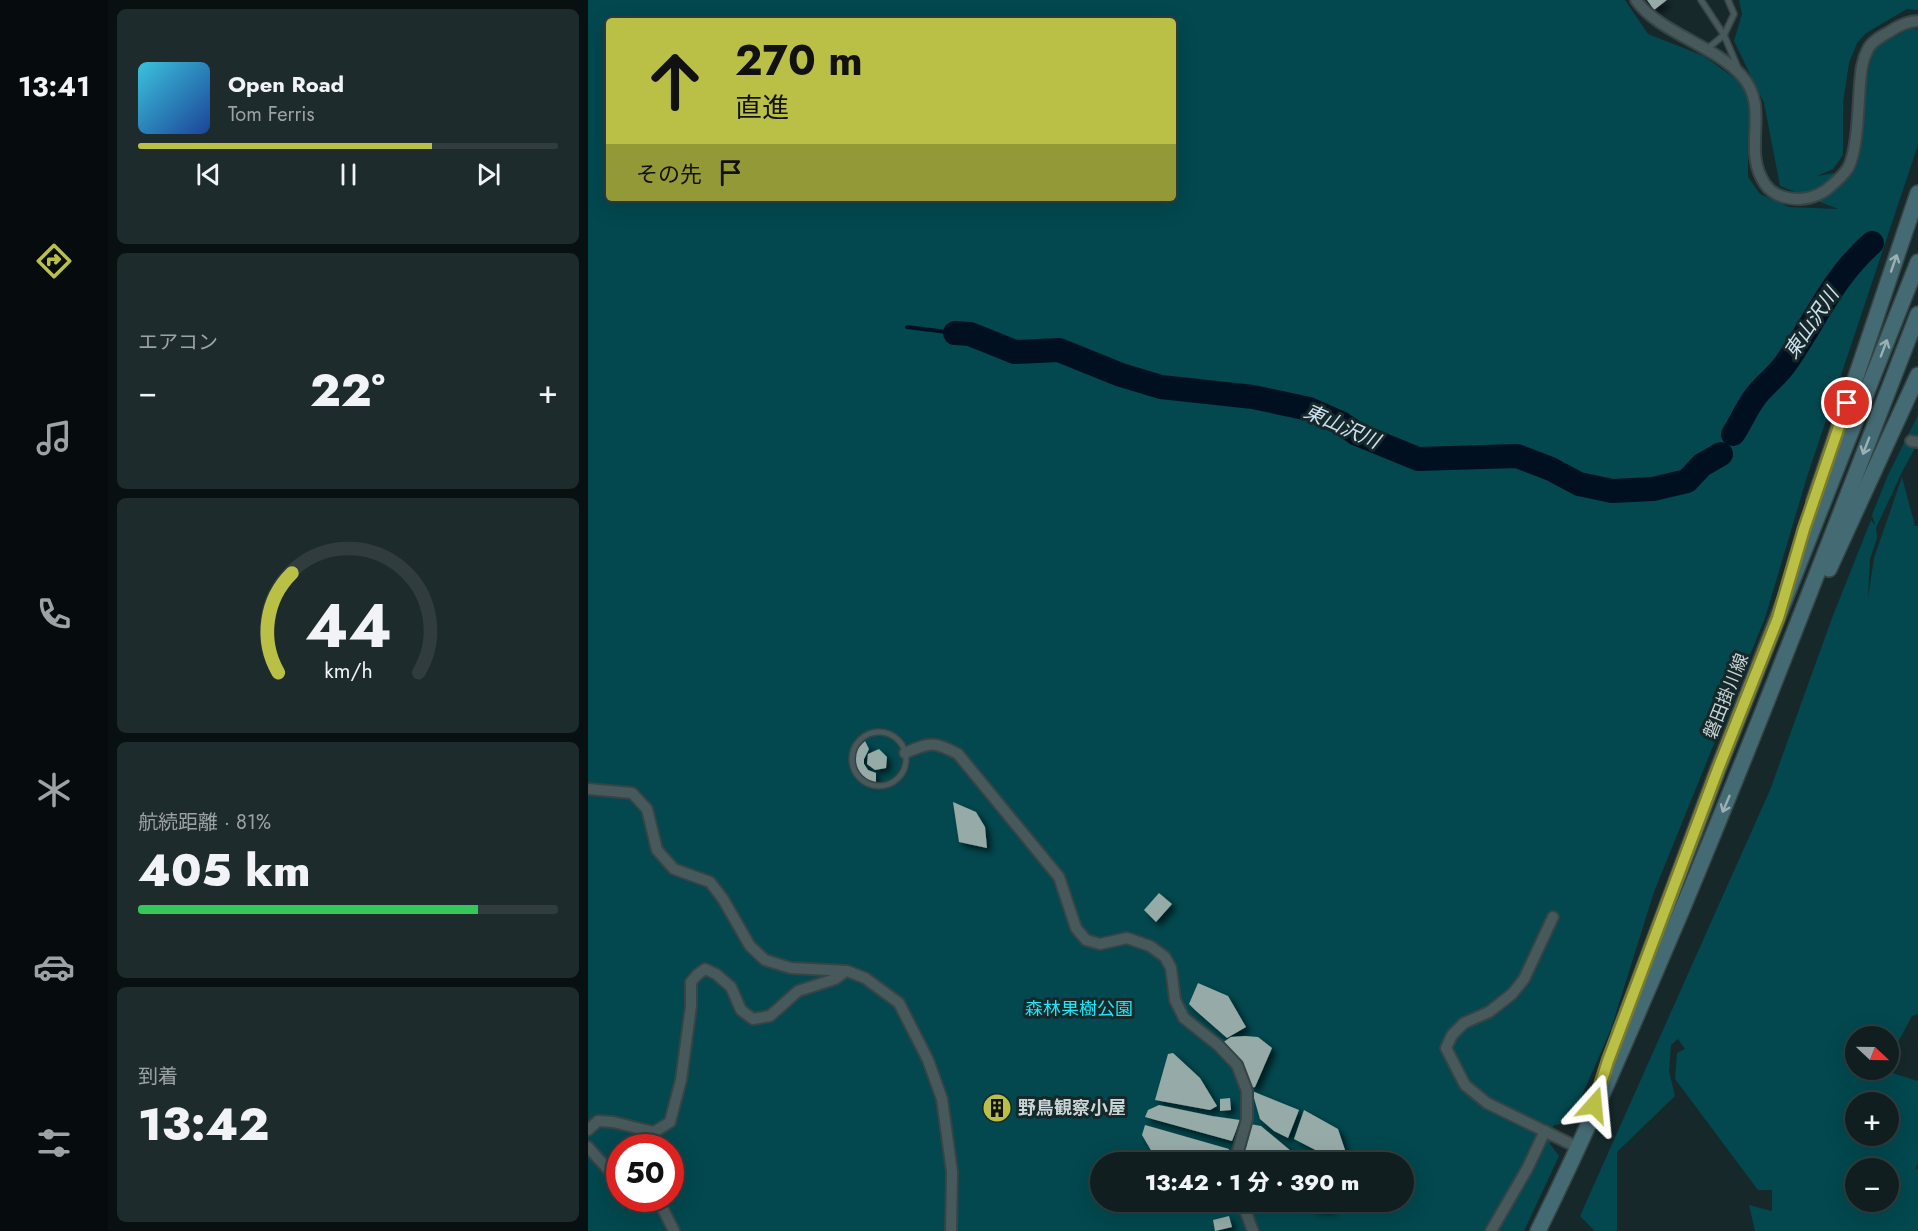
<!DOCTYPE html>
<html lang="ja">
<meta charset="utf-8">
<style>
:root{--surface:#101e20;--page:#1e2b2d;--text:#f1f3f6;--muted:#9ca2a5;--line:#303c3e;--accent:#bac045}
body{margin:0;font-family:Jost,"Noto Sans JP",sans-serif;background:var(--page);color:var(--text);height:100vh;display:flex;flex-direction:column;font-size:22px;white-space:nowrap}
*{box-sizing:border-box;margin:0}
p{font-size:20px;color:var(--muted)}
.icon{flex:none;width:33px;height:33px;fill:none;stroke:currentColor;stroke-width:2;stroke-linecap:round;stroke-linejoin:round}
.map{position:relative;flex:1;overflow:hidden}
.drawer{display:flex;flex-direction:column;gap:9px;padding:9px;background:#091012;width:480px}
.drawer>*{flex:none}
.hud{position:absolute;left:18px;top:18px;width:570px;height:183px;border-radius:6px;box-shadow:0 6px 24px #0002,0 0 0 2px var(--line);background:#bac045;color:#111;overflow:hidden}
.needle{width:39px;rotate:112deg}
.buttons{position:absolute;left:1257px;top:1026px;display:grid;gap:12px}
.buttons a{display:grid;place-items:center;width:54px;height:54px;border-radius:50%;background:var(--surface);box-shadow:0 6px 24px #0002,0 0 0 2px var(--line);font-size:30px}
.speed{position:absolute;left:18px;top:1134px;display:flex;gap:12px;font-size:30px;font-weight:700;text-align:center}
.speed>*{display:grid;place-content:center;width:78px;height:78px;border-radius:50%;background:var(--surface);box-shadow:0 6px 24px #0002,0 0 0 2px var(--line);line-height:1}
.speed .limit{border:9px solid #d22;background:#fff;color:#111}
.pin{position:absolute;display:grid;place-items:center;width:51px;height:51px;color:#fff;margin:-26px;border:3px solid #fff;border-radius:50%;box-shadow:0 2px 6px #0007}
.me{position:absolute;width:66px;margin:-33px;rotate:18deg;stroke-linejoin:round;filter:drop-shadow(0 0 4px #0008)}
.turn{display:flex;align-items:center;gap:21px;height:126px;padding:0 30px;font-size:27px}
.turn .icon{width:78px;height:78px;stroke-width:2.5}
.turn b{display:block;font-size:42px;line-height:51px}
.then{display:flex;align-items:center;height:57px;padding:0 30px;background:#0003;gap:12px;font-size:22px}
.big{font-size:45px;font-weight:800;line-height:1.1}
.drawer .tile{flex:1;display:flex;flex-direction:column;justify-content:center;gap:9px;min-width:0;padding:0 21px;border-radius:9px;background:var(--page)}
.drawer .dial{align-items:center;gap:0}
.dial svg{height:156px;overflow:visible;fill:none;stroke:var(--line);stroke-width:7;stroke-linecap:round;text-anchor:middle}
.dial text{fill:var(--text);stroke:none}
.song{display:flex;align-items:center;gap:18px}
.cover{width:72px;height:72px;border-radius:9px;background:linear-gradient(135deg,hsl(190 70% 55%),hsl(220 70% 35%))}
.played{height:6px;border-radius:3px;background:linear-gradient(90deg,var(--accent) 70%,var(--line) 70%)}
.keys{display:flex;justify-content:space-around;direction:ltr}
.heat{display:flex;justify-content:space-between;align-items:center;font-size:33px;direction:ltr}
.charge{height:9px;border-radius:4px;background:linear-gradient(90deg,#34c759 81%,var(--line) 0)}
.trip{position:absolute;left:502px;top:1152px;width:324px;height:60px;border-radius:30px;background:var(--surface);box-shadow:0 6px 24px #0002,0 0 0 2px var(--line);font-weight:800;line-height:60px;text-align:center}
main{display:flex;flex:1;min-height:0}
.tab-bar{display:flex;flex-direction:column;width:108px;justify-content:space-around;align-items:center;background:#060c0d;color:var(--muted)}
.tab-bar .icon{width:42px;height:42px}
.tab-bar .active{color:var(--accent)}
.tab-bar b{font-size:27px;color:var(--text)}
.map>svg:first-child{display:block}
</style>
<main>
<nav class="tab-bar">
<b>13:41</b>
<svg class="icon active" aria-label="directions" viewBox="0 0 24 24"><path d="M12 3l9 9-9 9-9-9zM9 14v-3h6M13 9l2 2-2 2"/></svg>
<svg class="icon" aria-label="music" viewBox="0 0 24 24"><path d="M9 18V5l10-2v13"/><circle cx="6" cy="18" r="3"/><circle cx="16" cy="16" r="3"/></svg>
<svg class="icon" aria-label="phone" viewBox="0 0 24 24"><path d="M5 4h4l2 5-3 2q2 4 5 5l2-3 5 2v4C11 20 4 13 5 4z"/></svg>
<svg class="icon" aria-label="climate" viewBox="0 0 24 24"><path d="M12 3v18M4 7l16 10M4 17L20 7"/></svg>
<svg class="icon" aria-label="car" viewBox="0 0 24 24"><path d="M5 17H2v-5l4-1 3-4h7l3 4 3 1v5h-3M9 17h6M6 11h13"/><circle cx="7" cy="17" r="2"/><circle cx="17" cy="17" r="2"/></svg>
<svg class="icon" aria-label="filters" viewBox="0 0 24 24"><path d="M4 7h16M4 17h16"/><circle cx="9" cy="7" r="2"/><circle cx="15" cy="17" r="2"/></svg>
</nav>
<section class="drawer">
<div class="tile">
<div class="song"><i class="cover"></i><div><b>Open Road</b><p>Tom Ferris</p></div></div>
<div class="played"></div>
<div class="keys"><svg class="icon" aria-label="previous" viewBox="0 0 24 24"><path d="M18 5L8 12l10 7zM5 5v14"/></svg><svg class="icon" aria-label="pause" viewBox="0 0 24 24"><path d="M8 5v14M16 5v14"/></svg><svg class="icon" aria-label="next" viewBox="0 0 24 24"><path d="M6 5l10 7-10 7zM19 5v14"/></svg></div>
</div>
<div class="tile"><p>エアコン</p>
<div class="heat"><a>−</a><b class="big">22°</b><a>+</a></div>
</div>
<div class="tile dial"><svg viewBox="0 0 100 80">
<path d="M14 69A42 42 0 1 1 86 69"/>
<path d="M14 69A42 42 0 0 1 21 18" stroke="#bac045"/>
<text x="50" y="56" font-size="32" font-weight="700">44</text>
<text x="50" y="72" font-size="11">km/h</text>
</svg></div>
<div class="tile"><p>航続距離 · 81%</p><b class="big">405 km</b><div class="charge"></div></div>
<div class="tile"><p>到着</p><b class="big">13:42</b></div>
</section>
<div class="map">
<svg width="1330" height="1231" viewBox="0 0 1330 1231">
<defs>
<filter id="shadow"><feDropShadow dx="4.5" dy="4.5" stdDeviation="3" flood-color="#0009"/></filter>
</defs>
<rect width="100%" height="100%" fill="#16282a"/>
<g fill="#02484e" fill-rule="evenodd">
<path d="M0 0H1037L1060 34 1116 56 1159 87 1165 112 1160 151V177L1172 194 1201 207 1250 209 1192 186 1176 103 1146 41 1154 14 1151 0H1330V10L1319 9 1278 33 1269 43 1261 63 1255 103V155L1245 169 1229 176 1264 170 1274 100 1285 48 1323 28 1330 29V145L1219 477 1177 618 1066 892 1023 1029 982 1123 966 1125 961 1133 965 1135 962 1144 971 1156 936 1231H0ZM21 21H585V198H21ZM32 1148H82V1198H32ZM513 1162H816V1202H513Z"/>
<path d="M1330 415V443L1315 470 1288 528 1289 538 1282 559 1280 598 1286 558 1314 477 1327 526H1330V1014L1324 1016 1301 1059 1300 1036H1268V1070H1295L1330 1081V1162L1328 1169H1330V1231H1167L1161 1205 1184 1211V1190H1170L1087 1079 1089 1053 1097 1049 1090 1039 1083 1045 1081 1071 1087 1096 1029 1152V1231H1007L992 1216 1182 790 1244 618 1283 520 1287 525 1284 515 1300 475ZM1268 1102H1300V1136H1268ZM1268 1168H1300V1202H1268Z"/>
</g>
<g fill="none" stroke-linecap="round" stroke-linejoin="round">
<polyline stroke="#001020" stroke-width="4" points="319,327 367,333"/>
<g stroke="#001020" stroke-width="24">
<polyline points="367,333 382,334 427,352 471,350 533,375 573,387 665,397 721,409 753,423 769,434 830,459 929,456 963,469 991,484 1024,491 1065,489 1099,481 1114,465 1133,454"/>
<path d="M1145 434C1154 421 1161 402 1172 391 1183 379 1191 374 1200 360 1228 319 1246 276 1284 243"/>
</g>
</g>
<g fill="#96aaa7" filter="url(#shadow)">
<polygon points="1059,0 1079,0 1066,10"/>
<polygon points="277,741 281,749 276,759 276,764 280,770 288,773 288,783 278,781 270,772 266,759 270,748"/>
<polygon points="291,749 299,757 298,768 287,770 279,764 280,754"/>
<polygon points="365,802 388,812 397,827 399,848 371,842"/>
<polygon points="571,893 584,904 568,922 556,910"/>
<polygon points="610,983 640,996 658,1027 639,1038 607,1010 601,1004"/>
<polygon points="657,1036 670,1037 684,1048 667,1087 663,1088 634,1043 643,1037"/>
<polygon points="585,1053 612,1078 629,1106 622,1110 567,1100 580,1054"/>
<polygon points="664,1091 711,1110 700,1138 686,1131 672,1119"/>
<polygon points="642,1098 643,1110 632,1111 632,1099"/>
<polygon points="571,1105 624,1116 652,1120 644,1141 557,1117 560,1110"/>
<polygon points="716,1110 750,1129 761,1162 741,1162 743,1158 706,1139"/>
<polygon points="662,1124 673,1126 703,1151 712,1162 653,1162 654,1151"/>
<polygon points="557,1125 641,1149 639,1162 564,1152 554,1135"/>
<polygon points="725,1202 746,1202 742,1210 722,1208"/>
<polygon points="641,1216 644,1227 627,1231 625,1220"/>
</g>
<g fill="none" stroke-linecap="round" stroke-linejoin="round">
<g stroke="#364445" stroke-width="8">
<g id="lane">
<polyline points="1113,0 1136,35 1150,68"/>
<polyline points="1119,49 1136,35 1146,14 1140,0"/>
<circle cx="291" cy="759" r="27"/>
</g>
</g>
<g stroke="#364445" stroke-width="14">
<g id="street">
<path d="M1048 0C1070 32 1126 45 1154 76 1183 109 1153 149 1177 184 1185 196 1198 199 1212 199 1225 198 1235 194 1244 185 1250 180 1256 174 1260 168 1270 150 1270 106 1272 84 1273 71 1274 60 1280 49 1284 41 1294 36 1301 32 1310 26 1319 21 1330 21"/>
<polyline points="1323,441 1330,442"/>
<path d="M317 753C343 742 345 741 370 754L471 877 488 928 498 940 512 944 539 938 562 946 577 957 583 968 587 1000 596 1018 630 1045 649 1065 659 1091V1119L647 1162"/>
<polyline points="0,789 44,793 59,809 69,850 86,869 122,882 135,899 162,946 177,960 203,968 259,971 277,978 311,1003 340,1060 354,1099 364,1172 363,1231"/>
<polyline points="965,917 936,979 924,994 901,1012 876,1023 864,1035 858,1048 877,1085 899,1103 991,1148"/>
<polyline points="0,1130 10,1121 25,1122 66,1132 82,1122 93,1080 103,1006 103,982 109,975 117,969 128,974 143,987 153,1010 165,1019 182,1016 210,991 247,979 258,971"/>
<polyline points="0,1147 25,1175 32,1179"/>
<polyline points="63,1198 74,1207 86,1231"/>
<polyline points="654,1202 665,1231"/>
<polyline points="903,1231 939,1169 957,1131"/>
</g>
</g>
<g stroke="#364445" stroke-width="18">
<g id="secondary">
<polyline points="1226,501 1330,193"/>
<polyline points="1241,569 1330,375"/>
<polyline points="1032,1032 1130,769 1330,262"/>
<path d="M950 1231C1002 1126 1047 1020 1093 912 1176 714 1252 514 1330 314"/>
</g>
</g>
<use href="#lane" stroke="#47595b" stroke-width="5"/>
<use href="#street" stroke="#47595b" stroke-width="10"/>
<use href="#secondary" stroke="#446a73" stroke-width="15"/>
</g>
<defs><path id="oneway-shaft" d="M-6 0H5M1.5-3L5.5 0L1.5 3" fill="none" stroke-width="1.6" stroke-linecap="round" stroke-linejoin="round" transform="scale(1.5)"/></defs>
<g stroke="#9bb0b3">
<use href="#oneway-shaft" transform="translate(1306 263) rotate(-71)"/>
<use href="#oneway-shaft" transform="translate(1296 348) rotate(-69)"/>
<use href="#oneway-shaft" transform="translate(1278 446) rotate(111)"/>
<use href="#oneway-shaft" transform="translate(1138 804) rotate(113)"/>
</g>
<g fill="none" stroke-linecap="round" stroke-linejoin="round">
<g stroke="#797d2d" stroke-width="15">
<polyline id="route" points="1006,1105 1020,1061 1130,769 1190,618 1216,529 1259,403"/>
</g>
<use href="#route" stroke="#bac045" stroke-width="10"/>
</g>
<defs>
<g id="building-disc" transform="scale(1.5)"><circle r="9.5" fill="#bac045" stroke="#16282a"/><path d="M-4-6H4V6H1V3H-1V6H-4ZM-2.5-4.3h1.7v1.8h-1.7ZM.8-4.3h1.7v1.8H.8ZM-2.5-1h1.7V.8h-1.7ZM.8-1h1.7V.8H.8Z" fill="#111"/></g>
</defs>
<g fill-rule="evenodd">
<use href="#building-disc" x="409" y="1108"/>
</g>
<g text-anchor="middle" stroke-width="6" stroke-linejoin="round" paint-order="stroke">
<g font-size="18" fill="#cad5d6" stroke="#16282a">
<text transform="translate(1138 696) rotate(-68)" y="6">磐田掛川線</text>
</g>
<g font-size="18" fill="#1de6f7" stroke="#16282a">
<text x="491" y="1015">森林果樹公園</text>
</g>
<g font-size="18" font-weight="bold" fill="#cad5d6" stroke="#16282a" text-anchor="start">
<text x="430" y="1114">野鳥観察小屋</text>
</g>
<g font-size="20" font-style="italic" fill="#cde0ef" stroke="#16282a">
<text transform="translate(1223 323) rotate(-56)" y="7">東山沢川</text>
<text transform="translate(754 426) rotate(24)" y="7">東山沢川</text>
</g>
</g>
</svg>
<div class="buttons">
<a><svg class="needle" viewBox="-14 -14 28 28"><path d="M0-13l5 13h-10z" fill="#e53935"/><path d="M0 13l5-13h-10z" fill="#9ca2a5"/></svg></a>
<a>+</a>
<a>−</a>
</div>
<div class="speed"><div class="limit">50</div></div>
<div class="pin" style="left:1259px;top:403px;background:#d93025"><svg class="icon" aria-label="arrive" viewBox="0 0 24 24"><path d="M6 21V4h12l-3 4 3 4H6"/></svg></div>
<svg class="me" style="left:1006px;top:1105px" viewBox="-20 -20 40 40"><path d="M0-17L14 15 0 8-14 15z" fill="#bac045" stroke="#fff" stroke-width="4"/></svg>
<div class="trip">13:42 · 1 分 · 390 m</div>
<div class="hud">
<div class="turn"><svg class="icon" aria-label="ahead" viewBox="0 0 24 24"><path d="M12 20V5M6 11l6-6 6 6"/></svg><div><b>270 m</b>直進</div></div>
<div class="then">その先<svg class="icon" aria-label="arrive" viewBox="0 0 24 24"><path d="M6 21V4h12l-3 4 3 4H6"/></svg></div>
</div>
</div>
</main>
